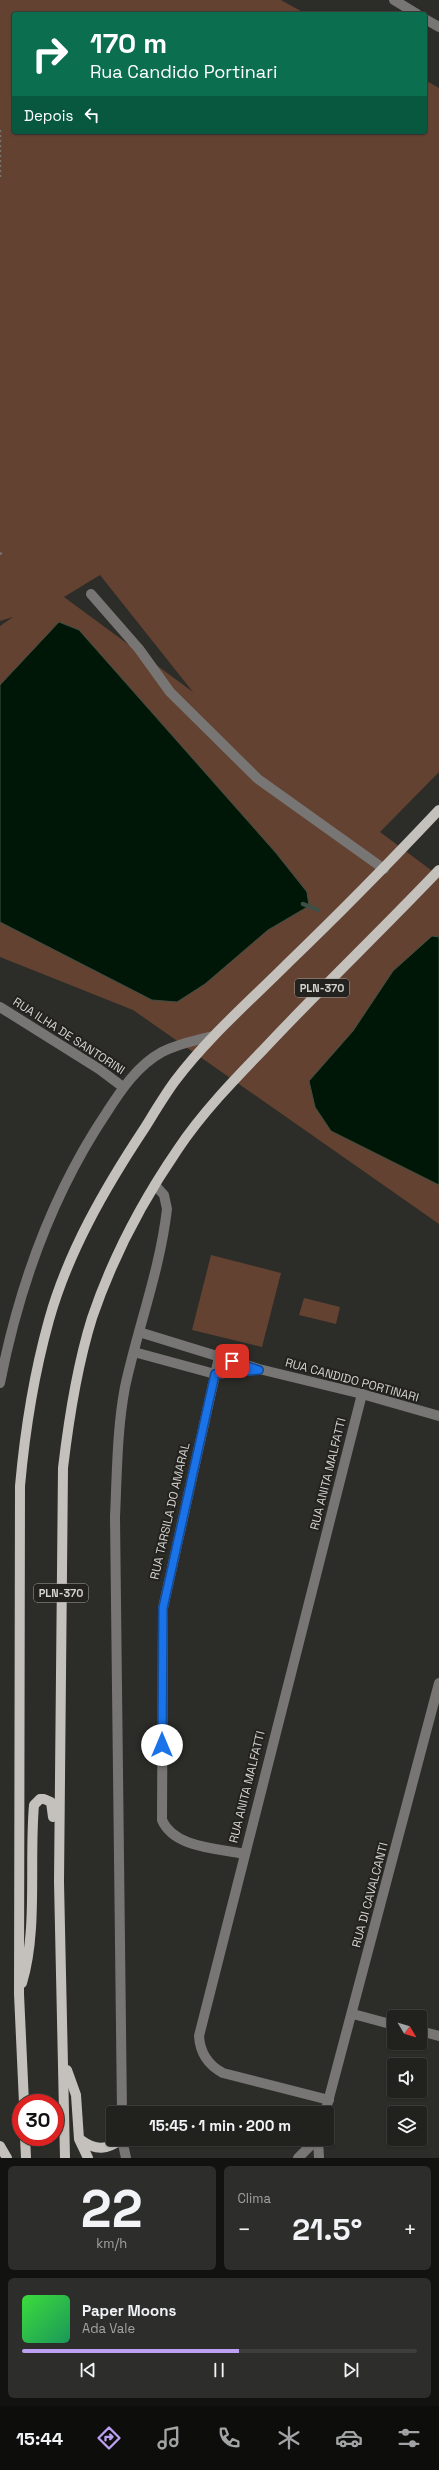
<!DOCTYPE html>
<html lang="pt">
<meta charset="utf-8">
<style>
:root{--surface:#21211e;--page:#2d2e2b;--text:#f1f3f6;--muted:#a2a3a4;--line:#3e3e3c;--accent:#bca0f2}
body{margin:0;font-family:"Space Grotesk",sans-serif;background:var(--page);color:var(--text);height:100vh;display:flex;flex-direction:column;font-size:15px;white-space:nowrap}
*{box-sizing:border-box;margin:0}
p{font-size:13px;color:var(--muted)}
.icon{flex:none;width:22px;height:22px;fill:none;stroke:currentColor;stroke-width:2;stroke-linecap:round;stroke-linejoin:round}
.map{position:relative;height:2158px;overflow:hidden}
.panel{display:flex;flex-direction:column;gap:8px;padding:8px;background:#121210;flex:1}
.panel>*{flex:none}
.hud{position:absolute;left:12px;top:12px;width:415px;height:122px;border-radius:4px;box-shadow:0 1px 3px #0004,0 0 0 1px var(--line);background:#0b6e4f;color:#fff;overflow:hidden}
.needle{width:26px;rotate:128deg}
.buttons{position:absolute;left:387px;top:2010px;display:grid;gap:8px}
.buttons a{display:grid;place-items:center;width:40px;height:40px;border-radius:4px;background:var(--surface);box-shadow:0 1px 3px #0004,0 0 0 1px var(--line);font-size:20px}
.speed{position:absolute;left:12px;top:2094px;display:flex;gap:8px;font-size:20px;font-weight:700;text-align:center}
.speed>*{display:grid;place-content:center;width:52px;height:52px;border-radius:50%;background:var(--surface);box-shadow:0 1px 3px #0004,0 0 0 1px var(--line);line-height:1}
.speed .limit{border:6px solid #d22;background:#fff;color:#111}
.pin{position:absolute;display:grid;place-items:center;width:34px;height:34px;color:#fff;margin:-17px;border-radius:8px;box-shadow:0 2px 6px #0006}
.me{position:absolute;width:44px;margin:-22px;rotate:0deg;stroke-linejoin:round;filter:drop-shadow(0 0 3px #0008)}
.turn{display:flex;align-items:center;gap:14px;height:84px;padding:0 12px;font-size:18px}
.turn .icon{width:52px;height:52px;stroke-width:2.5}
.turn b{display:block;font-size:28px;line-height:34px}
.then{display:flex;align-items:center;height:38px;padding:0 12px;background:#0003;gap:8px;font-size:15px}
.big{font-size:30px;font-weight:700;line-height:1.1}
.panel .tile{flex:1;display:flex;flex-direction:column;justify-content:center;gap:6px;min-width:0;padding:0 14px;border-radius:6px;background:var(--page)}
.panel .dial{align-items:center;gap:0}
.dial b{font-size:52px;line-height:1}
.song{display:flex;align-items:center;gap:12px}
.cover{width:48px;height:48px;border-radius:6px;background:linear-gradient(135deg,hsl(120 70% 55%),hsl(150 70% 35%))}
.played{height:4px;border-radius:2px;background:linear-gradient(90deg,var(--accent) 55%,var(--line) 55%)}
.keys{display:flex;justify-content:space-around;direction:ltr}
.heat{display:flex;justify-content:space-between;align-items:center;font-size:22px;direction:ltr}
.panel .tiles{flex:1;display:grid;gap:8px;grid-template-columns:1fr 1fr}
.tile:last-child{grid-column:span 2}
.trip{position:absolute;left:106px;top:2106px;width:228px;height:40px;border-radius:4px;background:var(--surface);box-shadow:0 1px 3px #0004,0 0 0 1px var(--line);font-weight:700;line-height:40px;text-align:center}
.tabs{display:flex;height:64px;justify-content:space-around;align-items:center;background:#0d0d0c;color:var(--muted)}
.tabs .icon{width:28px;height:28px}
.tabs .current{color:var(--accent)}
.tabs b{font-size:18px;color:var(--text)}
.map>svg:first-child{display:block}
</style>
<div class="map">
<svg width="439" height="2158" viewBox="0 0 439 2158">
<rect width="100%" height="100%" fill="#2c2c28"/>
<g fill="#634232" fill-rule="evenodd">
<path d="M0 0H281L306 14H14V132H425V80L439 88V772L380 832 439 876V1224L133 1010 0 957V626L13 617 0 621ZM100 575 193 692 64 597Z"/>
<polygon points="211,1255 281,1273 262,1347 192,1330"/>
<polygon points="304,1298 340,1307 336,1324 299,1315"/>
</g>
<g fill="#001707" stroke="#404f43">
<polygon points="59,622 79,630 276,853 307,892 309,906 268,930 205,984 177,1002 152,1000 0,922 0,685"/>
<polygon points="432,936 439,937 439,1185 331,1131 315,1107 309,1081 353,1031 393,971"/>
</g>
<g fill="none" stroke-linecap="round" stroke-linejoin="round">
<polyline stroke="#404f43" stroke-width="4.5" points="303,904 318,910"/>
<g stroke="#757571" stroke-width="2.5" stroke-dasharray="2 3" stroke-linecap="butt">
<polyline points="0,130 0,179"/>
<polyline points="0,553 3,555"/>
</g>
<g stroke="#787674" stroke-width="10">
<polyline points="394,0 417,14"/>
<polyline points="425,19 439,27"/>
<polyline points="91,594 139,649 170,692 258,779 384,869"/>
<polyline points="0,1007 99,1069 123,1087"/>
<polyline points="139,1332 259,1369 362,1394 439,1416"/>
<polyline points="134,1352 215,1374 255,1370"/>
<path d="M219 1357 163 1608 162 1820C174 1848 217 1848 244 1854"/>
<path d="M0 1383C19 1286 52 1194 107 1112 121 1090 138 1065 162 1052 177 1044 196 1040 213 1036"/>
<polyline points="353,2014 394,2025"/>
<polyline points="420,2031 439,2036"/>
<path d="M329 2100 223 2073C208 2065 200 2053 199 2036L362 1394"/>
<path d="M122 2113 115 1517C117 1474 117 1429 125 1387 138 1327 160 1270 167 1209L164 1195 155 1185"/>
<polyline points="325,2113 439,1683"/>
<polyline points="122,2139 126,2158"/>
<polyline points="318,2139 319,2158"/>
<polyline points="298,2158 317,2139"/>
</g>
<g stroke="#c4c1bd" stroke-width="10">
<path d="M22 1983C38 1931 29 1861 34 1805L40 1799H44L51 1802 53 1817"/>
<polyline points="67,2070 76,2095 79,2139 88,2158"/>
<path d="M24 2103 19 1994 20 1486C25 1430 34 1374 49 1320 68 1252 105 1188 144 1129 154 1113 164 1096 175 1081 208 1037 250 1001 289 962 340 913 390 862 439 810"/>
<polyline points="25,2137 26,2158"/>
<path d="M81 2140C96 2151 107 2150 122 2139"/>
<polyline points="0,2146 7,2158"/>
<path d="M65 2158 59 1882 63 1468C69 1417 77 1366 92 1318 112 1259 143 1200 178 1149 202 1113 233 1081 263 1050 320 989 381 931 439 870"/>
</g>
</g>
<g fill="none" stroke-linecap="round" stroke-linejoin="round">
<g stroke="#114b97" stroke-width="10">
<polyline id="route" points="162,1745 163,1608 215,1374 259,1370 232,1361"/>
</g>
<use href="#route" stroke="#1a73e8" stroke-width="7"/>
</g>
<g text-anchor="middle" stroke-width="4" stroke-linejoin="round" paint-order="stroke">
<g fill="#23221e" stroke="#9f9e9b" stroke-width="1">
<rect x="295" y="979" width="54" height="18" rx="3"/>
<rect x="34" y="1584" width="54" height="18" rx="3"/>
</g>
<g font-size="11" font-weight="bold" fill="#d4d3d0">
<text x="322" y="992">PLN-370</text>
<text x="61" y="1597">PLN-370</text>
</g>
<g font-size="12" fill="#d4d3d0" stroke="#23221e">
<text transform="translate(69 1036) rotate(33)" y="4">RUA ILHA DE SANTORINI</text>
<text transform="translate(352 1380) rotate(15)" y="4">RUA CANDIDO PORTINARI</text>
<text transform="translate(328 1474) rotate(-76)" y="4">RUA ANITA MALFATTI</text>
<text transform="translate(170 1511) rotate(-77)" y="4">RUA TARSILA DO AMARAL</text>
<text transform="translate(247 1787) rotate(-76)" y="4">RUA ANITA MALFATTI</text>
<text transform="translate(370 1895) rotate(-75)" y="4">RUA DI CAVALCANTI</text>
</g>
</g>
</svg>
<div class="buttons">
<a><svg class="needle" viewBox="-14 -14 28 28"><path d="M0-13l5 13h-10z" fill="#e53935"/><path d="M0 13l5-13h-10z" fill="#a2a3a4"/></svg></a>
<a><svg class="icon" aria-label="sound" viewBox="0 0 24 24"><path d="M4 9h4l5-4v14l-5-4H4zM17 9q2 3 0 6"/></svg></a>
<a><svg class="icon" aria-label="layers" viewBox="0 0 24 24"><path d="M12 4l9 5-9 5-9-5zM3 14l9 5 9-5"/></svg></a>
</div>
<div class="speed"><div class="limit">30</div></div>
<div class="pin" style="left:232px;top:1361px;background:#d93025"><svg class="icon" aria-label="arrive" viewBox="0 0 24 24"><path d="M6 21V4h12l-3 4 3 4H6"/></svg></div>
<svg class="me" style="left:162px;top:1745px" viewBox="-20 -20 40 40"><circle r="19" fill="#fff"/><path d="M0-13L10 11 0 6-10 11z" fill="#1a73e8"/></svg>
<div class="trip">15:45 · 1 min · 200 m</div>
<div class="hud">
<div class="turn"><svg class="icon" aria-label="right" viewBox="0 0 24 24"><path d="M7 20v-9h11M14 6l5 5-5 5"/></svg><div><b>170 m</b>Rua Candido Portinari</div></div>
<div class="then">Depois<svg class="icon" aria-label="left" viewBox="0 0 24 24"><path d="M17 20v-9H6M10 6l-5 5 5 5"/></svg></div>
</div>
</div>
<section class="panel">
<div class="tiles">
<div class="tile dial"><b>22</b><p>km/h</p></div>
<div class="tile"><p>Clima</p>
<div class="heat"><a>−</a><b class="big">21.5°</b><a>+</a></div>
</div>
<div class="tile">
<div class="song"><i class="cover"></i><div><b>Paper Moons</b><p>Ada Vale</p></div></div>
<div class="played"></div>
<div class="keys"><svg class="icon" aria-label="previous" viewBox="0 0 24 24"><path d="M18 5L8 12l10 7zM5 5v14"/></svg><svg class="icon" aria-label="pause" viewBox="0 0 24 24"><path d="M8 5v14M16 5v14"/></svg><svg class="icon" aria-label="next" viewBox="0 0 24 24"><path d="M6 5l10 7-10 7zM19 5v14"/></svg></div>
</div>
</div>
</section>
<nav class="tabs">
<b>15:44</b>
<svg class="icon current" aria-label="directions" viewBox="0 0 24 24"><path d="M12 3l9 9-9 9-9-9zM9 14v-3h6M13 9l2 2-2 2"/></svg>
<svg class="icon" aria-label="music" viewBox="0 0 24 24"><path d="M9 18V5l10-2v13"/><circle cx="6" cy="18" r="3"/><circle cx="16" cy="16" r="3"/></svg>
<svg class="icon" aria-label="phone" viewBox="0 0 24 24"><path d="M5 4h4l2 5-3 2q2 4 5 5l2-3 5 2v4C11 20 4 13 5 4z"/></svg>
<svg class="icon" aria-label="climate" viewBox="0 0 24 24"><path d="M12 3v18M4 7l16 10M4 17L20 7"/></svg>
<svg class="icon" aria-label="car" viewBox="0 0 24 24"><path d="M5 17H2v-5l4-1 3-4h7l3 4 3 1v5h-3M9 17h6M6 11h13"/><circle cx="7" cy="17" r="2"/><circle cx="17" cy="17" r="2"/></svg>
<svg class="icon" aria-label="filters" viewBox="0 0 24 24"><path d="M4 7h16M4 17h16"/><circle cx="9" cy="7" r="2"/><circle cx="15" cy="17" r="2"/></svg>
</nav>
